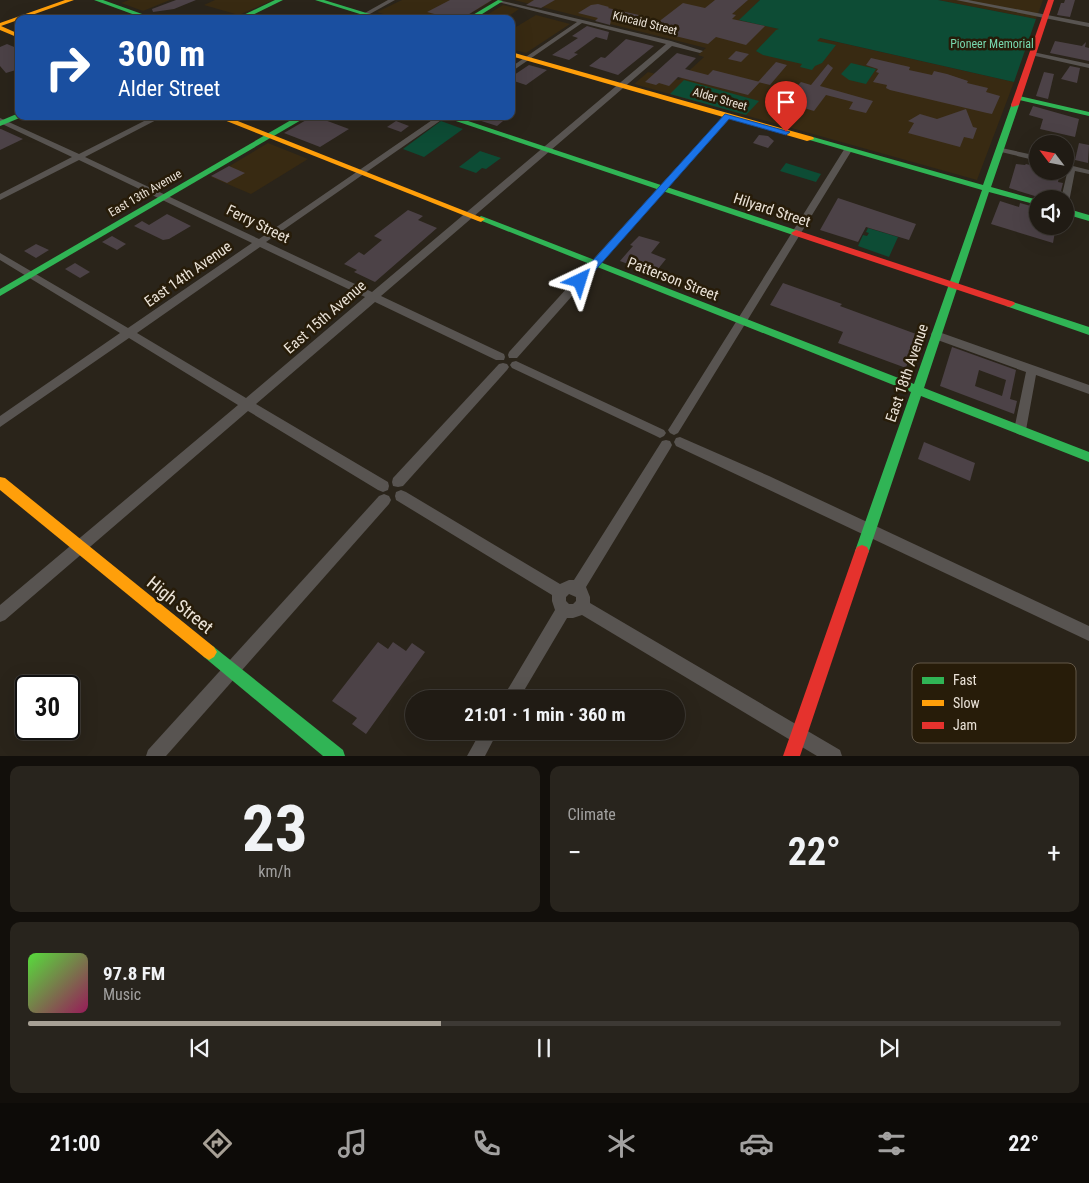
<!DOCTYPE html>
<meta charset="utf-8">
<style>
:root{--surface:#201b14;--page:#28241d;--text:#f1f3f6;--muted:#a2a1a0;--line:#3d3934;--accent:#a7a095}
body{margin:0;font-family:"Roboto Condensed",sans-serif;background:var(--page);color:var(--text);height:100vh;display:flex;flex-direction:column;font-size:19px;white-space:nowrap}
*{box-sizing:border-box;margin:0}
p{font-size:16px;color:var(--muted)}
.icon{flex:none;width:28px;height:28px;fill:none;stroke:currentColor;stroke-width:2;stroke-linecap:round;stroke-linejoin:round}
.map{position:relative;height:756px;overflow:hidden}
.panel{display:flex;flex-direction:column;gap:10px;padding:10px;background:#120f0b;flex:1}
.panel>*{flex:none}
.guide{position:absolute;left:15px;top:15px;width:500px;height:105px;border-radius:10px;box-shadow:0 5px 20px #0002,0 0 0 1px var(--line);background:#1a4fa0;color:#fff;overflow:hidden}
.needle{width:32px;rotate:302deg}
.controls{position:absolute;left:1029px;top:135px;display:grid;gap:10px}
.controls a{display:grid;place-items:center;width:45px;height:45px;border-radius:50%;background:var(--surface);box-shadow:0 5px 20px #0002,0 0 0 1px var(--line);font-size:25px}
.speed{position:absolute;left:15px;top:675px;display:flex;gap:10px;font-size:25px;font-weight:700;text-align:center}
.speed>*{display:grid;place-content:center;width:65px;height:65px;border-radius:50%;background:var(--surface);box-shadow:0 5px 20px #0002,0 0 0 1px var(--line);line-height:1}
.speed .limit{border:2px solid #111;border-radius:8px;background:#fff;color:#111}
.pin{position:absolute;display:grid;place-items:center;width:42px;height:42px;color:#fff;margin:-51px -21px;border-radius:50% 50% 50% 0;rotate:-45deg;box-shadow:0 0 5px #0007}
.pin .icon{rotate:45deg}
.me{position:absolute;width:55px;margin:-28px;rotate:41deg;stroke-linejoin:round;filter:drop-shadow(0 0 4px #0008)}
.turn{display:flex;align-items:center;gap:18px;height:105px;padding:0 20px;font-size:22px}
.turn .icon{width:65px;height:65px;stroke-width:2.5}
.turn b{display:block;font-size:35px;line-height:42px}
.big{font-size:38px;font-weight:700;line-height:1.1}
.panel .tile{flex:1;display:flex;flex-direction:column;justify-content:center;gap:8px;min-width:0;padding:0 18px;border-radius:10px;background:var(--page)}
.panel .dial{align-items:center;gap:0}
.dial b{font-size:65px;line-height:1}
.song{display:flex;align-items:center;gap:15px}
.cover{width:60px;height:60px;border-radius:8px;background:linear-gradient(135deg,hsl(110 70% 55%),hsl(330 70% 35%))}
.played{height:5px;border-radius:2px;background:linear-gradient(90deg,var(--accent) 40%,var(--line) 40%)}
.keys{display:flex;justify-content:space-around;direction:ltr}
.heat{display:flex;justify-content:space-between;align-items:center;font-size:28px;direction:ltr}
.panel .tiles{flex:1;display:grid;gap:10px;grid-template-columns:1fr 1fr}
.tile:last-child{grid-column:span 2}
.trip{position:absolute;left:405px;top:690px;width:280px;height:50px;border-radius:25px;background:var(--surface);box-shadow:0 5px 20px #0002,0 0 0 1px var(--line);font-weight:700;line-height:50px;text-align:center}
.tab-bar{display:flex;height:80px;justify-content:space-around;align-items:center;background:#0d0b08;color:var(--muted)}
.tab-bar .icon{width:35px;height:35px}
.tab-bar .current{color:var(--accent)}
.tab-bar b{font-size:22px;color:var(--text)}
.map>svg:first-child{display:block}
</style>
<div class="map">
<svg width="1089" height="756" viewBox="0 0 1089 756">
<rect width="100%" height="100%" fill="#2a241a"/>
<g fill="#382a12">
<polygon points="129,0 170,0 143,11 121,3"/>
<polygon points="215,0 273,0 239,15 204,5"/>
<polygon points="402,0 482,0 490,2 461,19 430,19 421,15 414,19 399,19 377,12"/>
<polygon points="514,0 760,0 740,20 1014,82 977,180 634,84 648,72 679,80 704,57 698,55 706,48"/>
<polygon points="938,0 1043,0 1036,19"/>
<polygon points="503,5 519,9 505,19 480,19"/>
<polygon points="536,15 570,24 526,53 511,49 511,30"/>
<polygon points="268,143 308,159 251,194 211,177"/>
</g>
<g fill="#0d4c35">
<polygon points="760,0 938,0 1036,19 1014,82 820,38 817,41 836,45 822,63 815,66 812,70 800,67 802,64 763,55 756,51 776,30 779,29 739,20"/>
<polygon points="851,63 876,69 866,84 849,80 841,74"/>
<polygon points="684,80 759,101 746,115 670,94"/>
<polygon points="441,121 463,129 424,157 403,149"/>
<polygon points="480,151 501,158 486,169 482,168 476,173 459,167"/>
<polygon points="786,163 821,174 816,182 780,171"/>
<polygon points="868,228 898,237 889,257 858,246 863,235 867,236 869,233 866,232"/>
</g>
<g fill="#4c4247" fill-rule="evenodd">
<polygon points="176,0 196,0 174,9 153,12 152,9"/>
<polygon points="450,0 492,0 461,19 437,19 442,16 427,12"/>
<polygon points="534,0 555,0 541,8 526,5"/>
<polygon points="715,0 748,0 732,14 736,15 732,19 765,26 746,45 716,37 708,44 667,34 675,28 657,23 683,3 705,8"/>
<polygon points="1065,0 1075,0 1070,17 1057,15 1061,3 1064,3"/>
<polygon points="598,4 609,7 608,8 639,15 627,24 611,20 610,25 595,21 598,18 578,13 591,5"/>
<polygon points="587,26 609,32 607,40 596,37 574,53 578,54 569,60 552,55 578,38 572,36"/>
<polygon points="626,39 654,46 618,75 589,66 601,57 605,58"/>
<polygon points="1055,41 1082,46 1086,42 1085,47 1089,48 1089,61 1050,53"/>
<polygon points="7,44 19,49 19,69 6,73 0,66 0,47"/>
<polygon points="736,51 749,54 741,62 728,59"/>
<polygon points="677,53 696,58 685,69 708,75 713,70 760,82 748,95 678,77 669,86 659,83 656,85 645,82"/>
<polygon points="871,58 910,67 909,70 932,75 934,71 947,74 968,81 967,83 988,88 986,92 1000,96 992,114 987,113 890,90 886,88 887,85 873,82 879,73 876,72 878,69 866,65"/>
<polygon points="776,62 787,65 770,85 758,82"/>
<polygon points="828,64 833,68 820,86 873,101 866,113 849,109 853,102 826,95 814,111 784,102 788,97 785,96 794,84 798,85 801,82 811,85"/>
<polygon points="529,65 547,70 526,85 511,80 511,77"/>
<polygon points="1070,66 1080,68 1077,83 1061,79"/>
<polygon points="1044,72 1054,74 1048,99 1036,96"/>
<polygon points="1033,106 1079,119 1075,137 1040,129 1043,119 1029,115"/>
<polygon points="966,109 973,127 977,128 973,139 964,137 960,147 908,133 914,123 908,121 920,114 937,119"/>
<polygon points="313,116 314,116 349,129 320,147 284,133"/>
<polygon points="472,116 509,116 497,126 472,118"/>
<polygon points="396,121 409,126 401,132 387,127"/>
<polygon points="0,129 1,129 23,139 0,150"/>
<polygon points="759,135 768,136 774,141 768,148 753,143"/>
<polygon points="1079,143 1089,145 1088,163 1075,160"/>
<polygon points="1016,164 1025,165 1026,164 1038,167 1038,171 1060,173 1058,182 1063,183 1059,199 1038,197 1009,188"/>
<polygon points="229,166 245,173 227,183 211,176"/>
<polygon points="838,198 916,224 909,240 866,227 858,242 820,230"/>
<polygon points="1000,201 1019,207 1020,203 1038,208 1038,226 1056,226 1053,243 991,224"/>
<polygon points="408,210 423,216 418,220 437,228 375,282 354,272 357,270 344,264 359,252 364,255 382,240 374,236"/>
<polygon points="167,214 191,226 169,239 163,240 134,226 142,221 149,225"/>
<polygon points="112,236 126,244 117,250 102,242"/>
<polygon points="639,236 660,242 651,253 666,259 654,274 620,261 633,246 630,245"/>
<polygon points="36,244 49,250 36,258 24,251"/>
<polygon points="75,263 90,272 80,278 65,269"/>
<polygon points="783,283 842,304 840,306 916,334 906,368 838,343 843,332 770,305"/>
<path d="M952 347 1016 370 1010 399 1017 401 1014 414 940 386ZM979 370 1006 380 1002 396 975 386Z"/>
<polygon points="924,442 975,463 970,481 918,459"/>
<polygon points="378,642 388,649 393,642 406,651 412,643 425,652 366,734 352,724 357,718 332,701"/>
</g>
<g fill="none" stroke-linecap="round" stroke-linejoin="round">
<g fill="#585451" fill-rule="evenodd">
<polygon points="388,0 395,0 368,15 363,14"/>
<path d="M498 0 671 41 703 51 700 53 672 46 381 296 504 354 505 357 504 360H496L375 302 256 404 388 482 389 486 388 490 383 492 378 490 248 411 5 620 0 622V605L238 405 129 338 0 427V416L120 333 0 260V253L128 328 252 243 79 160 0 200V194L72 157 0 123V118L79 154 154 116H164L85 157 259 239 438 116H447L266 242 372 292 666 44 582 23 511 72V67L577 22 498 2ZM260 247 365 297 246 398 137 333Z"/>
<polygon points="956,0 968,0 1089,23 1089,27"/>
<polygon points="1033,52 1089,64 1089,68 1031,55 1030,54"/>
<polygon points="725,114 732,116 517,358 509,358 508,355 509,352"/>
<polygon points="997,147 1038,156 1038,161 997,151"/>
<polygon points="845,148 852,150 678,433 674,435 670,433 668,430 670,427"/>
<polygon points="1065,164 1089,170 1089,174 1075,171 1069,202 1065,205 1065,199 1061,199 1068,169 1065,168"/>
<polygon points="936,331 1089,385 1089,394 1036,375 1026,430 1024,433 1020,435 1016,433 1014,430 1026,372 932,338 931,335 932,332"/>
<polygon points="516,361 664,430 666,433 664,436 660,438 656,436 512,368 510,365 512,362"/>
<polygon points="503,363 507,364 509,367 507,370 403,486 398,487 393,486 392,482 393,478 499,364"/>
<polygon points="680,437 769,476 1089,626 1089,641 676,446 674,442 676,438"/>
<path d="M666 440 670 441 672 445 670 449 586 587 590 597V603L840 750 842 756H817L582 615 573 618H567L519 699H502L555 610 552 601V595L396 500 395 496 396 492 401 490 406 492 560 584 569 580H574L662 441ZM569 594 576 597V601L573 604H569L566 601V597Z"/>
<polygon points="384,494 389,496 391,500 389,504 166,756 146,756 148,750 379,496"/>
<polygon points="481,731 498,731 485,756 467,756"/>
</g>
<g fill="#30b455" fill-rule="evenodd">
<polygon points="94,0 103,0 156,19 146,19"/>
<polygon points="275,0 283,0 244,19 235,19"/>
<polygon points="315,0 324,0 386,19 376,19"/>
<polygon points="498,0 503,1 474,19 466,19"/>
<polygon points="1015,95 1089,112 1089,116 1015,99"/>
<polygon points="1012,103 1019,105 991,187 1038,200 1038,205 989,192 924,388 1089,452 1089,462 921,396 869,551 867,555 862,557 857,555 855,551 911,392 477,219 481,216 484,217 914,384 982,190 806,139 813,137 983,185"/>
<polygon points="19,113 19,116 22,117 0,126 0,121"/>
<polygon points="298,116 308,116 0,296 0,289"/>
<polygon points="441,116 453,116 799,231 801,233 799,235 793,235"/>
<polygon points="1065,208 1089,215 1089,221 1065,214"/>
<polygon points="1010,301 1089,327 1089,335 1006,306 1005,304"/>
<polygon points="209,644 214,647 343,750 345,756 323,756 204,657 201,652 204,647"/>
</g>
<g fill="#ff9f0a" fill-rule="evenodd">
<polygon points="65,0 74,0 1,26 19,34 19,38 0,30 0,23"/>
<polygon points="511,52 813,137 814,139 807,141 511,56"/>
<polygon points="214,116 225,116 485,219 481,222 478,221"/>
<polygon points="0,477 5,478 214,647 217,652 214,657 209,660 204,657 0,490"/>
</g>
<g fill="#e5322d" fill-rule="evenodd">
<polygon points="1048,0 1054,0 1019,105 1012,107 1011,105"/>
<polygon points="796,230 1014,302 1015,304 1010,307 1006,306 793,235 791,233"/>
<polygon points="862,545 867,547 869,551 800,756 783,756 855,551 857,547"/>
</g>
</g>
<polygon fill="#1a73e8" stroke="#114b97" points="725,114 790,132 786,135 729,119 583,284 576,284 576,279"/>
<g text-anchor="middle" stroke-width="5" stroke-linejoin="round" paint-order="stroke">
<g font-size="12" fill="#eae2d7" stroke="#271c09">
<text transform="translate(645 23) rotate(14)" y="4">Kincaid Street</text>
<text transform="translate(720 99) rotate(16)" y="4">Alder Street</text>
<text transform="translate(145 193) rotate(-30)" y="4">East 13th Avenue</text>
</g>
<g font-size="12" fill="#77d8ae" stroke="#271c09">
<text x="992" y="48">Pioneer Memorial</text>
</g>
<g font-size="15" fill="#eae2d7" stroke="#271c09">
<text transform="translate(772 210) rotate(18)" y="5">Hilyard Street</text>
<text transform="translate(258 224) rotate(26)" y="5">Ferry Street</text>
<text transform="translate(188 274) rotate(-35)" y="5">East 14th Avenue</text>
<text transform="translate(673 279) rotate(21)" y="5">Patterson Street</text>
<text transform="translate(325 317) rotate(-41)" y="5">East 15th Avenue</text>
<text transform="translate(907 373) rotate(-71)" y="5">East 18th Avenue</text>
</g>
<g font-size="18" fill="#eae2d7" stroke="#271c09">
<text transform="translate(180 605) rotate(39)" y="6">High Street</text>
</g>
</g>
<rect x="912" y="663" width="164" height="80" rx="8" fill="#271c09" stroke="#625747" stroke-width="1"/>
<rect x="922" y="677" width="22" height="7" fill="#30b455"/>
<rect x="922" y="700" width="22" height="6" fill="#ff9f0a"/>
<rect x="922" y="722" width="22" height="7" fill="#e5322d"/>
<g font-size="14" fill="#eae2d7">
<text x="953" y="685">Fast</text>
<text x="953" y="708">Slow</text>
<text x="953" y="730">Jam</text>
</g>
</svg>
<div class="controls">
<a><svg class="needle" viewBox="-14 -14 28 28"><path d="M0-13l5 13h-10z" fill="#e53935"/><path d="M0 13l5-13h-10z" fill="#a2a1a0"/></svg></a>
<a><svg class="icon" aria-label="sound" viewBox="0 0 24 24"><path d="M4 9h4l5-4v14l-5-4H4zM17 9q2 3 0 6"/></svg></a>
</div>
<div class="speed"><div class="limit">30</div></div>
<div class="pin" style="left:786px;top:132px;background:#d93025"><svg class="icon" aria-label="arrive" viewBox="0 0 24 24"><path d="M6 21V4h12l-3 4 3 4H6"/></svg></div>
<svg class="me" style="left:580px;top:281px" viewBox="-20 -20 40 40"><path d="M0-17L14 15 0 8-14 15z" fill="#1a73e8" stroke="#fff" stroke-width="4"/></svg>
<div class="trip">21:01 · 1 min · 360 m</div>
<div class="guide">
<div class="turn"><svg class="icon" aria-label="right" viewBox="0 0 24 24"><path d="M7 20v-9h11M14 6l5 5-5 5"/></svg><div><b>300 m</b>Alder Street</div></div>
</div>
</div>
<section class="panel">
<div class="tiles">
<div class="tile dial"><b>23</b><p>km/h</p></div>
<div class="tile"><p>Climate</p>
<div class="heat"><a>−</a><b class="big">22°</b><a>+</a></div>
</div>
<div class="tile">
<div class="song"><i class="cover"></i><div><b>97.8 FM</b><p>Music</p></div></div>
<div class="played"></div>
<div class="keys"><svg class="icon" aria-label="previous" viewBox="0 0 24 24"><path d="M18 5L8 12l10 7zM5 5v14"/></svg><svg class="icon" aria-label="pause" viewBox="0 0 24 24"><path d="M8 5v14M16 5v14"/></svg><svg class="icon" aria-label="next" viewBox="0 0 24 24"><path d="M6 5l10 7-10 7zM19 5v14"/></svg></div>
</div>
</div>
</section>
<nav class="tab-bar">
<b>21:00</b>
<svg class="icon current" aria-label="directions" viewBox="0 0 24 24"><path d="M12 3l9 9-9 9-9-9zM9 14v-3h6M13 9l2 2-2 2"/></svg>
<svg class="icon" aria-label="music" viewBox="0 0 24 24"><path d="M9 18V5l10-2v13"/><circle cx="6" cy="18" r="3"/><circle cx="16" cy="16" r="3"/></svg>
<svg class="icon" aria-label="phone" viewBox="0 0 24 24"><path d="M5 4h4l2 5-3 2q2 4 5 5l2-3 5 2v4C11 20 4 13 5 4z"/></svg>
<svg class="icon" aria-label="climate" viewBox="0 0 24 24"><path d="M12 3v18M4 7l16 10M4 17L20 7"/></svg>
<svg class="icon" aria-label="car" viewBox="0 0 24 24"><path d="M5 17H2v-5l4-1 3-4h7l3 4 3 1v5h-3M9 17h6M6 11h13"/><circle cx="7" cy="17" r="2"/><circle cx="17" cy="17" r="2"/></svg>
<svg class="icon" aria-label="filters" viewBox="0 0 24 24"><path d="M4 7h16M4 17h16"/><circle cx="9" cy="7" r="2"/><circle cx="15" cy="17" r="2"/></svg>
<b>22°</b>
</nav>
